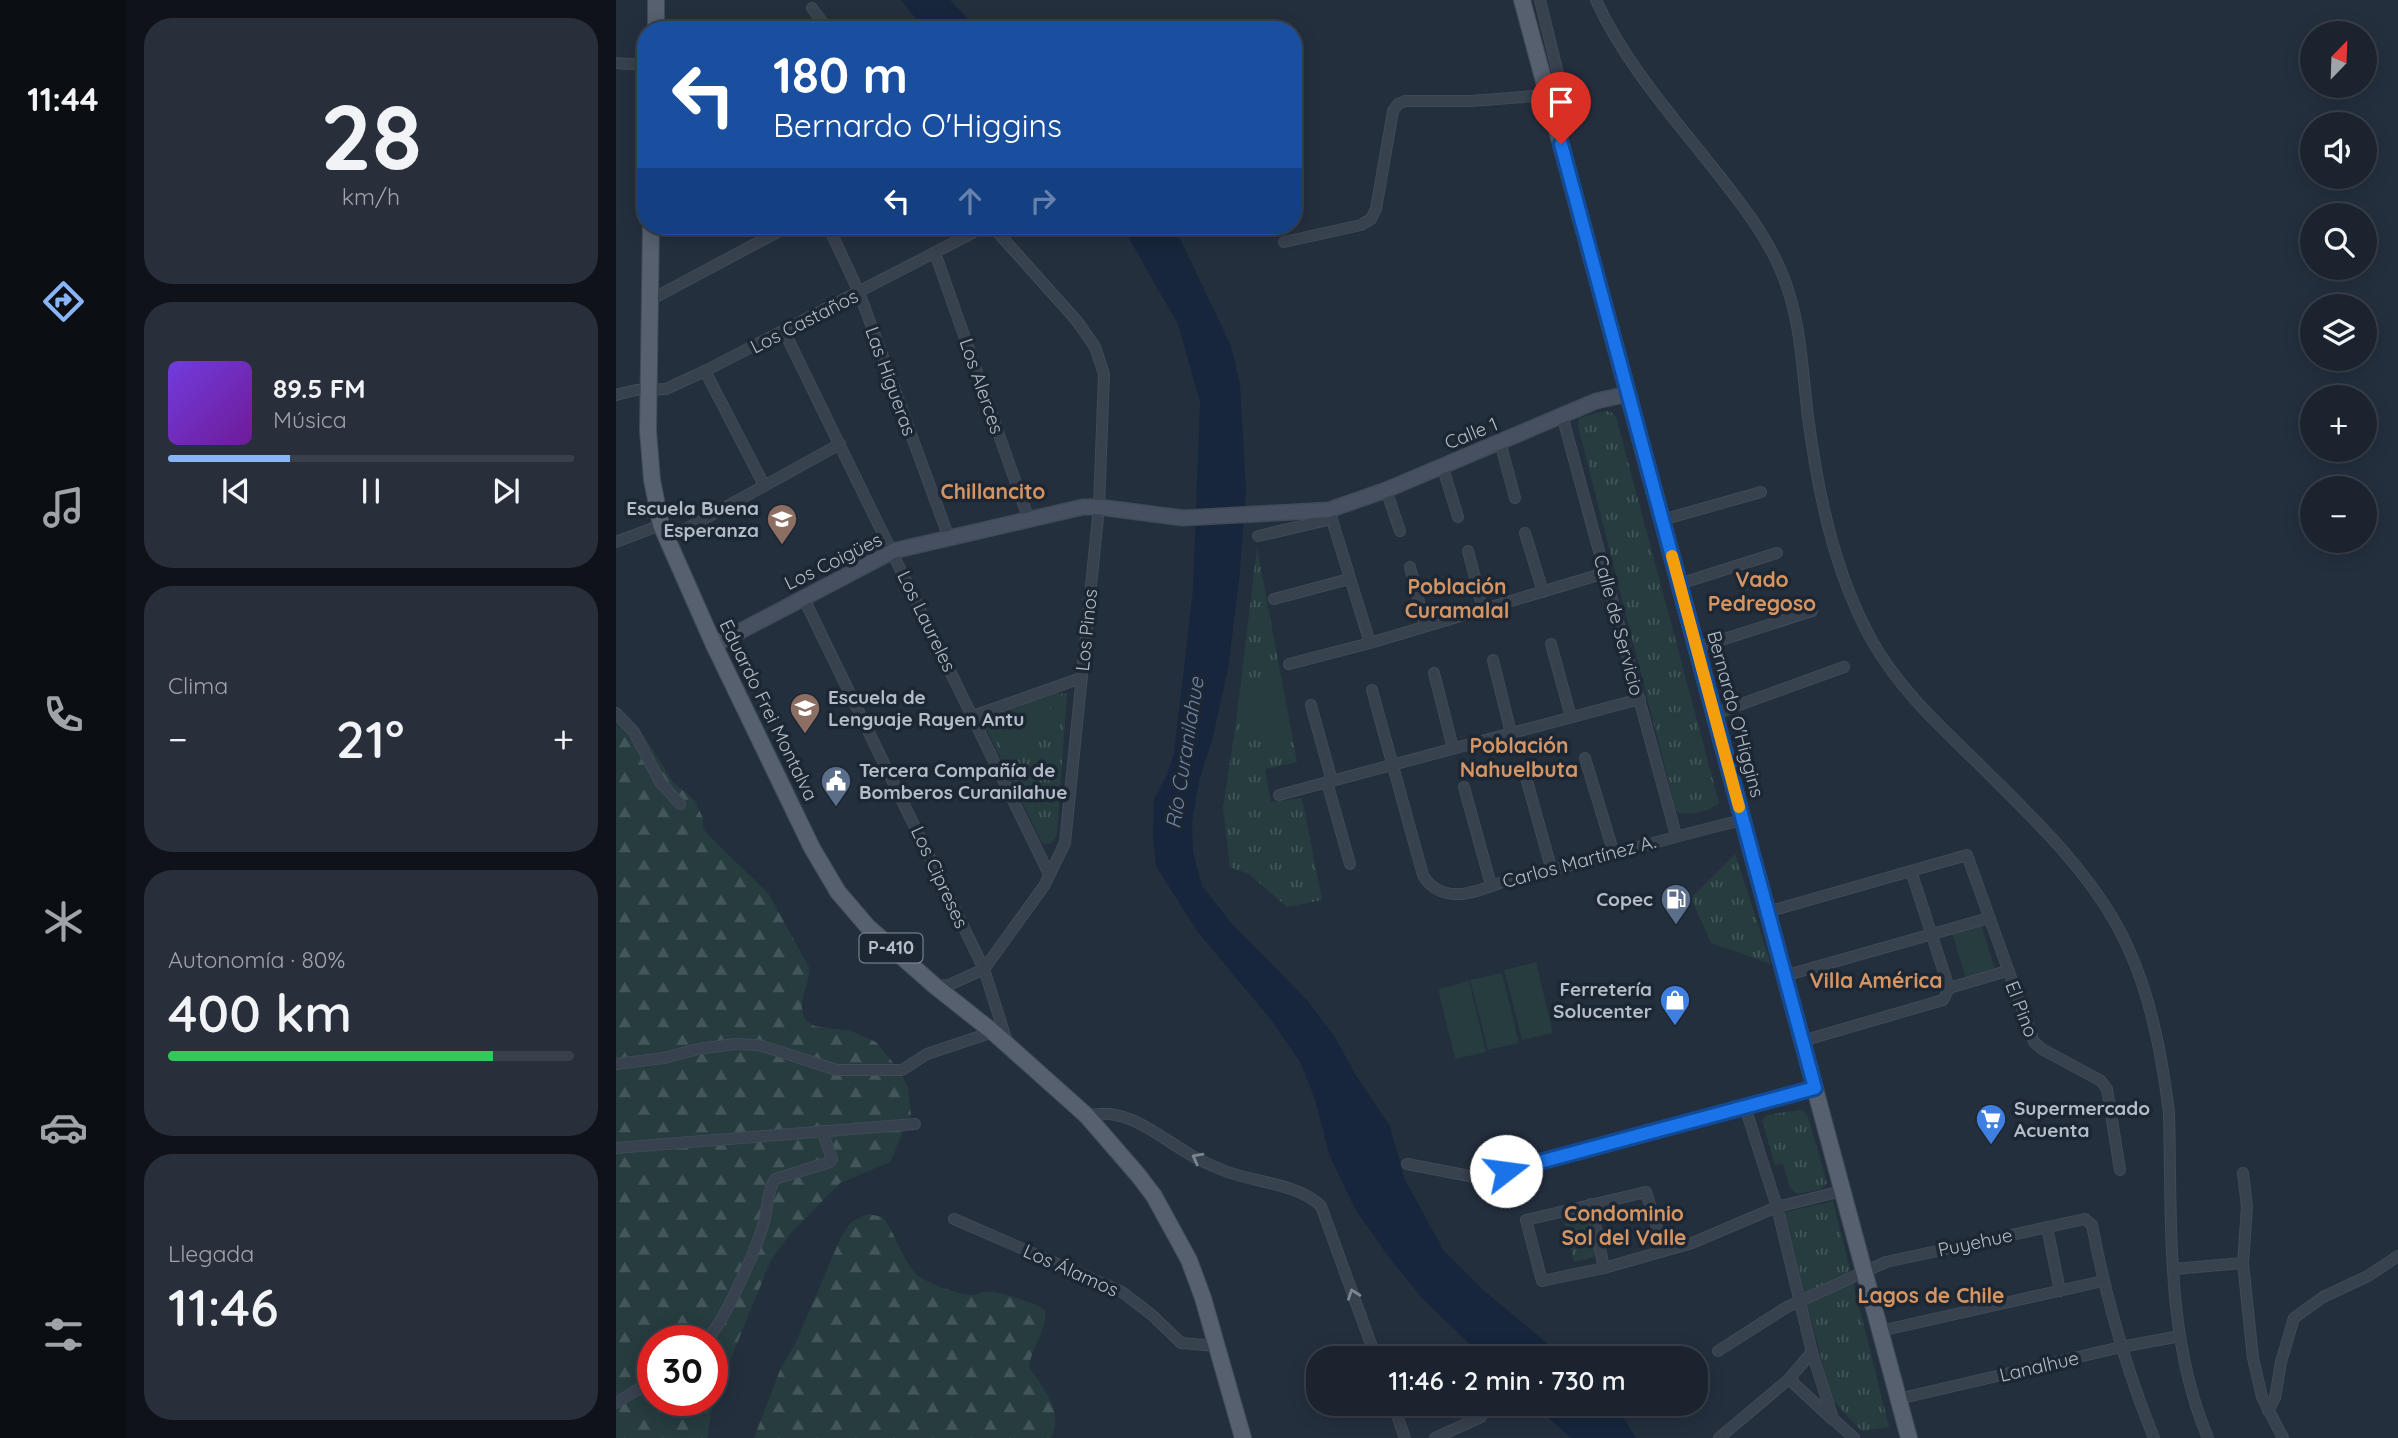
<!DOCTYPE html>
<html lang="es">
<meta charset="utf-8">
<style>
:root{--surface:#1b232e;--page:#282f3a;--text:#f1f3f6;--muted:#a0a4aa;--line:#39404a;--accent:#8ab4f8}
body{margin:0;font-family:Quicksand,sans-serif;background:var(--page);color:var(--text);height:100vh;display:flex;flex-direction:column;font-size:26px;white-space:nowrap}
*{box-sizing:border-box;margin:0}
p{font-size:23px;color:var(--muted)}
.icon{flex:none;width:38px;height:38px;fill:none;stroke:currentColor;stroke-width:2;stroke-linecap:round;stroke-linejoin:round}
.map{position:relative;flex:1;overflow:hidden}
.panel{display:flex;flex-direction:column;gap:18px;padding:18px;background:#0f1319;width:490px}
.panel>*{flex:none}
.guide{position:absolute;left:21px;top:21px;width:665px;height:214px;border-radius:28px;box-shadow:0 4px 18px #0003,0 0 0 2px var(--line);background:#1a4fa0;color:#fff;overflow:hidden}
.needle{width:46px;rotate:23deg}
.fabs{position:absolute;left:1684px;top:21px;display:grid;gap:14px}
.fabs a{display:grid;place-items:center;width:77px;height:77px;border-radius:50%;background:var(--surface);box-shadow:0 4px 18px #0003,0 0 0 2px var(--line);font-size:35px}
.speed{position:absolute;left:21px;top:1325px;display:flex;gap:14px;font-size:35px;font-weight:700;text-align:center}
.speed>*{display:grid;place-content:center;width:91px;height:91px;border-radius:50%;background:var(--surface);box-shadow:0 4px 18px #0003,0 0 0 2px var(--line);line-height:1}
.speed .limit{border:10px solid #d22;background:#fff;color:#111}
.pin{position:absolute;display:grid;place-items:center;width:60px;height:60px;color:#fff;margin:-72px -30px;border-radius:50% 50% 50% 0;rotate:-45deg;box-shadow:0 0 7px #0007}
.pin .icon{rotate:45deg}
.me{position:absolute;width:77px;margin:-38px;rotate:75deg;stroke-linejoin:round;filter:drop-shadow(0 0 5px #0008)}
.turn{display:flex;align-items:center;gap:24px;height:147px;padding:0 21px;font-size:32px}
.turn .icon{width:91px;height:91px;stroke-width:2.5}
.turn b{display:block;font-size:49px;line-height:60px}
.lanes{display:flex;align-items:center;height:66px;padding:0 21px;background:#0003;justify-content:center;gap:35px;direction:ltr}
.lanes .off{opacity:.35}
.big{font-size:52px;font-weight:600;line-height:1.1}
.panel .card{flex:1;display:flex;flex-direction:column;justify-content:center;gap:10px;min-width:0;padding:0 24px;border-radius:28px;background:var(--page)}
.panel .dial{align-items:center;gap:0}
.dial b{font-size:91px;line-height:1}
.song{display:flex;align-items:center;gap:21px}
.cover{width:84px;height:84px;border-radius:10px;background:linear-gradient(135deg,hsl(260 70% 55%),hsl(280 70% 35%))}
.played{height:7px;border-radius:4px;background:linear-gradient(90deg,var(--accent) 30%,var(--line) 30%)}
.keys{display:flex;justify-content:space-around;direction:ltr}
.heat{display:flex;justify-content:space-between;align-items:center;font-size:38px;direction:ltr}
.charge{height:10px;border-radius:5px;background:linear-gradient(90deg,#34c759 80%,var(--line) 0)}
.trip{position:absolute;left:690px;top:1346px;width:402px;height:70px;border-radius:28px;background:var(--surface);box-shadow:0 4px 18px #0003,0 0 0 2px var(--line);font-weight:600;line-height:70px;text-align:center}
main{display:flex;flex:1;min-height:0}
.tab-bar{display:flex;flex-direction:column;width:126px;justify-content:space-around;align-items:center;background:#0b0e12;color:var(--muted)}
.tab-bar .icon{width:49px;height:49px}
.tab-bar .on{color:var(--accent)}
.tab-bar b{font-size:32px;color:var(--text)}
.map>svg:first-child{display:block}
</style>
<main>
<nav class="tab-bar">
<b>11:44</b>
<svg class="icon on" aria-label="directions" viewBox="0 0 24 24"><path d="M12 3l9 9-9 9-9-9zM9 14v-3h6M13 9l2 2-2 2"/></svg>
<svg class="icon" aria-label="music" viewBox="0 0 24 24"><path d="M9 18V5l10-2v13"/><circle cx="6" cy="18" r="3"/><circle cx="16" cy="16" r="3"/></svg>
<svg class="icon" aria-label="phone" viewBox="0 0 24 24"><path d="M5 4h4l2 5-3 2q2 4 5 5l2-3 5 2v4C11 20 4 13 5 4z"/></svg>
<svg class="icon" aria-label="climate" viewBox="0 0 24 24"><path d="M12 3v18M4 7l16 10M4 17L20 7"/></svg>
<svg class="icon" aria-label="car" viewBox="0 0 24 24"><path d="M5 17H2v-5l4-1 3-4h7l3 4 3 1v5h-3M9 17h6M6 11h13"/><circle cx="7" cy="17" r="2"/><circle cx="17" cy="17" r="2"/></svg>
<svg class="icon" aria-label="filters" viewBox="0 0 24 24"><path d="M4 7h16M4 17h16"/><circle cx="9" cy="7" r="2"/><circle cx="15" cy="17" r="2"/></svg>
</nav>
<section class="panel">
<div class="card dial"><b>28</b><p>km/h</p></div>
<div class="card">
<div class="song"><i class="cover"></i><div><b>89.5 FM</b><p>Música</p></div></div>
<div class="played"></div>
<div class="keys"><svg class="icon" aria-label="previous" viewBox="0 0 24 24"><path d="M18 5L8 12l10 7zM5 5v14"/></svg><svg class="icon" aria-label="pause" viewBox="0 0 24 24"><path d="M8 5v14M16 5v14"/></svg><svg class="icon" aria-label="next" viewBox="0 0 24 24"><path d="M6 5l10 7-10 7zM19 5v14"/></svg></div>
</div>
<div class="card"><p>Clima</p>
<div class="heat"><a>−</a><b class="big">21°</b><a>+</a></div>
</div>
<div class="card"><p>Autonomía · 80%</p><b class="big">400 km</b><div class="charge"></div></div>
<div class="card"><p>Llegada</p><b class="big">11:46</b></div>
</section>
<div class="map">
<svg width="1782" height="1438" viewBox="0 0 1782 1438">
<defs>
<pattern id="grass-tufts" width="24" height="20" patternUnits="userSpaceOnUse" patternTransform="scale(1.75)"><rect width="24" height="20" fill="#263c3f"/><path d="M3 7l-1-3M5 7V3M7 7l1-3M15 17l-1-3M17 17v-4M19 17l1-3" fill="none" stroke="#435659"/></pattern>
<pattern id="forest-firs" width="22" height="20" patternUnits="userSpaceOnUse" patternTransform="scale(1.75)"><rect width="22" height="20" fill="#263c3f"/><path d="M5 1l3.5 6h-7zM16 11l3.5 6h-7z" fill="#435659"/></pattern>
</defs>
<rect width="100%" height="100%" fill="#242f3e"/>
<g fill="url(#grass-tufts)">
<path d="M989 411 995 412 1000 417 1103 803C1095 811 1071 817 1060 811L962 426 963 418Z"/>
<polygon points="641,548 681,762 649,769 655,802 686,798 706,900 671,907 633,874 614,867 607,808 620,722"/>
<polygon points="439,693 451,694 441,834 435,844 426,843 366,720"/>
<polygon points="1119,854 1155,964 1095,943 1075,898"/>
<polygon points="1184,1110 1189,1112 1192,1117 1211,1183 1205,1189 1181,1194 1174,1188 1167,1164 1159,1165 1146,1120 1151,1115"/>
<polygon points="1217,1201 1273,1427 1246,1431 1217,1401 1166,1213"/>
<polygon points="973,1211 984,1256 958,1262 947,1217"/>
</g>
<g fill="url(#forest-firs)" fill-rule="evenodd">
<path d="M0 707 28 736 57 782 79 801 87 818V827L91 834 152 893 193 967C194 988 180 998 189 1019L198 1026 235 1031 260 1042 284 1071 292 1088 295 1114 274 1162 224 1183 175 1233 155 1260 97 1402 91 1438H0ZM37 1340H96V1400H37Z"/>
<path d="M251 1214 267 1217C280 1235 285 1257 300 1274 309 1283 344 1295 356 1295 364 1295 359 1293 367 1292 380 1290 418 1302 429 1310 432 1329 415 1348 413 1367 428 1391 448 1408 435 1438H138L164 1370 180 1342 225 1237 235 1222Z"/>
</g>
<g fill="#263c3f">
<polygon points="666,680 667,740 633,740 631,681"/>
<polygon points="430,696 442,733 387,751 375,714"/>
<polygon points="1365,924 1379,969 1350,978 1336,933"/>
<polygon points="920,962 937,1033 906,1040 888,970"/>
<polygon points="886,973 903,1043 872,1050 854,980"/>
<polygon points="853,981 870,1052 839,1059 822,989"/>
</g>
<g fill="#17263c">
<polygon points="285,0 334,0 362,30 309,30"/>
<polygon points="506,226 558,226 615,346 624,384 630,491 624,570 613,663 596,741 583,781 576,822 577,852 586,886 616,924 690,999 719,1037 739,1074 774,1126 788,1178 828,1251 867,1290 949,1358 868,1358 806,1298 772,1256 739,1209 713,1154 699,1099 684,1062 656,1021 581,931 540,866 537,836 538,799 551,775 558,753 577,590 584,402 562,324"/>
<polygon points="917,1404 993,1404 1008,1419 1020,1438 955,1438"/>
</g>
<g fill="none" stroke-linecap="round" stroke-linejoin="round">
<g stroke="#414a57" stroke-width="12">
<g id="street">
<path d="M980 0C1009 64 1059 119 1102 174 1126 205 1150 235 1165 271 1185 317 1186 369 1192 417 1202 493 1218 571 1255 639 1284 691 1327 729 1369 770 1416 817 1466 864 1499 922 1532 980 1545 1048 1553 1113 1556 1221 1549 1337 1592 1438"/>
<polyline points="196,8 212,30"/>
<polyline points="0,63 30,65"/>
<polyline points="212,226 243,292 333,538"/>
<polyline points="668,242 745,225 755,219 760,209 777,111 782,104 789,101 855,101 931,95 942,88 944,82 924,0"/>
<polyline points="319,253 413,520"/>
<polyline points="34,300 173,226"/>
<polyline points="168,331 433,874"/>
<polyline points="89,371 148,485"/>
<polyline points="0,395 20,390 50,389 89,371 370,226"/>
<polyline points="946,415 1060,835"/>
<polyline points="884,442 899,498"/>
<polyline points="826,465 842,517"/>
<polyline points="770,490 784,531"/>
<polyline points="713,510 754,643"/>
<polyline points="1046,520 1145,492"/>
<polyline points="909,533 927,592"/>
<polyline points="642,536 716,519"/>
<polyline points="50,540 224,444"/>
<polyline points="0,542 45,525"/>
<polyline points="852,551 867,609"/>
<polyline points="794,567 809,626"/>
<polyline points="1063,584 1161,553"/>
<polyline points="187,597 368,969 391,1042"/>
<polyline points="658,599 733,579"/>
<polyline points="935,644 955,717"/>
<polyline points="1080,648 1196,611"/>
<polyline points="877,660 895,733"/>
<polyline points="673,664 754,643 989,573"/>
<polyline points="818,673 837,748"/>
<path d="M756 690 807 875C814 888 828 895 843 894 859 894 878 884 894 880 972 863 1048 838 1127 820"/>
<polyline points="695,705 716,781"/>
<polyline points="0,713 18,732 44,782 64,804"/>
<polyline points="1098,714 1228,667"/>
<polyline points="357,716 465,678"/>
<polyline points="969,758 998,854"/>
<polyline points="909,774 936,871"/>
<polyline points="711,782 734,864"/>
<polyline points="848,787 875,885"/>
<polyline points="663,795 1024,699"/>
<polyline points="1295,871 1333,988"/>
<polyline points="1151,912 1351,855 1418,1042 1426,1049 1485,1081 1491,1089 1504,1170"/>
<polyline points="368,969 428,886 449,843 483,507 488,374 479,347 461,321 376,226"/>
<polyline points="1168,976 1373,918"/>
<polyline points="319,986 333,985 368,969"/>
<polyline points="1186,1041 1327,1000 1333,988 1391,971"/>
<polyline points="0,1064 48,1058 82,1049 119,1044 143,1045 221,1070 286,1070 311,1054 377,1032"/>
<polyline points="1129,1107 1161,1207 1196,1352 1217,1419 1238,1438"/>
<path d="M471 1116C508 1105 541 1135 570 1152 582 1160 596 1166 609 1171 640 1183 681 1183 705 1206L760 1358"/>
<polyline points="0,1148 299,1124"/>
<polyline points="791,1164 864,1178 1199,1088"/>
<polyline points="1627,1173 1631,1207 1627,1263 1637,1358 1646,1397 1667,1438"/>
<polyline points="975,1204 988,1268"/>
<polyline points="338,1219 506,1292 536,1315 565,1343 601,1346"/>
<polyline points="1431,1227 1444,1291"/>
<polyline points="1048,1251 1030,1192 910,1220 926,1281 988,1268 1048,1251 1076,1243 1161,1207 1226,1191"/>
<polyline points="1558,1269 1627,1263"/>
<polyline points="1264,1331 1487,1281"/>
<path d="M90 1340C108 1324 141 1247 148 1222 152 1208 151 1191 159 1179L214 1162 216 1159 206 1131"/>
<path d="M1102 1351 1171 1307 1270 1262 1469 1219 1476 1225C1490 1298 1510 1369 1538 1438"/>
<polyline points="1173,1379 1216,1419"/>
<polyline points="1282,1399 1505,1347 1564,1336"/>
<polyline points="0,1403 37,1380"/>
<polyline points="777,1404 789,1438"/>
<polyline points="1652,1411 1659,1398 1665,1362 1678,1318 1707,1297 1752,1276 1782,1256"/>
<polyline points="819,1438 865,1417"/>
<polyline points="1103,1438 1173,1379 1196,1352"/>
</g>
</g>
<g stroke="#414a57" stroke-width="17">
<polyline id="secondary" points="98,645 277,551 467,507 483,507 567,518 713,510 770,490 980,401 1012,394"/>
</g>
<g stroke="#414a57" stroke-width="18">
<g id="primary">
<polyline points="906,0 1293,1438"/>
<polyline points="40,30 40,0"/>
<polyline points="35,226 32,431 36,480 45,525 98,645 196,848 222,892 252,927 319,986 377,1032 471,1116 522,1175 538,1196 573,1260 587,1298 627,1438"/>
</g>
</g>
<use href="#street" stroke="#38414e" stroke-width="10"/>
<use href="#secondary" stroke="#465061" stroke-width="14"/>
<use href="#primary" stroke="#56606e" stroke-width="16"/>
</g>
<defs><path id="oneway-chevron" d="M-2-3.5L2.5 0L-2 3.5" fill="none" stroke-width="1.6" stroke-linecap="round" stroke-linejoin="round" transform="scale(1.75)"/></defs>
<g stroke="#7c8592">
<use href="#oneway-chevron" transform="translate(581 1158) rotate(-152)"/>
<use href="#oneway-chevron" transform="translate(737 1294) rotate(-110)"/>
</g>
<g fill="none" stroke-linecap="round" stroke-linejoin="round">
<g stroke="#114b97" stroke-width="18">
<polyline id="route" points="890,1171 1199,1088 945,144"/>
</g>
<use href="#route" stroke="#1a73e8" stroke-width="12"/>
<polyline stroke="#f59e0b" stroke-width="12" points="1056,556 1123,807"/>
</g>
<defs>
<g id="school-pin" transform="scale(1.575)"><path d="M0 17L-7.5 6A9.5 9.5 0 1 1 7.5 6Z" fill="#8d6e63" stroke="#1d2633"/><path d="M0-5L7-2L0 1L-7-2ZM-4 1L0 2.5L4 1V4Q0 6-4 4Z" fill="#fff"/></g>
<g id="civic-pin" transform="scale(1.575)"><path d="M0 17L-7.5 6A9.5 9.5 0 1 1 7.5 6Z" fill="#5c6f8a" stroke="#1d2633"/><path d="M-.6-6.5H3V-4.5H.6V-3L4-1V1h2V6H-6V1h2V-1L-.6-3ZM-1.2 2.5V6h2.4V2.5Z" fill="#fff"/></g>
<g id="fuel-pin" transform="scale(1.575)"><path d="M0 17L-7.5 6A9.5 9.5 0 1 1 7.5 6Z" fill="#5c6f8a" stroke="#1d2633"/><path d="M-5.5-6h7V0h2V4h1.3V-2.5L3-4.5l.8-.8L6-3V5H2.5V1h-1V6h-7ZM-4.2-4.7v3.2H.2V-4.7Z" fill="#fff"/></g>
<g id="shop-pin" transform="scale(1.575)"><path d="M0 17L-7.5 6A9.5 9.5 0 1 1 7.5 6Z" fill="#3f7fe0" stroke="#1d2633"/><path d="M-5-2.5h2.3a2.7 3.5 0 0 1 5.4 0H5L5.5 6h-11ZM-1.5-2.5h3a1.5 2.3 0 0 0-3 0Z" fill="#fff"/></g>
<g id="supermarket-pin" transform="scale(1.575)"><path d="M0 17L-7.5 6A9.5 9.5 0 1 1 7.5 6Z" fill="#3f7fe0" stroke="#1d2633"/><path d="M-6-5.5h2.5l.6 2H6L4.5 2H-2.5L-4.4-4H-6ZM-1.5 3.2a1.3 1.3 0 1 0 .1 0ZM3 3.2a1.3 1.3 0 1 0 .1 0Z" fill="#fff"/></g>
</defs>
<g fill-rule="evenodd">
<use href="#school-pin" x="166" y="519"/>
<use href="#school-pin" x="189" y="708"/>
<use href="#civic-pin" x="220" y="781"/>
<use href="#fuel-pin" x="1060" y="899"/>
<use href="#shop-pin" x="1059" y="1000"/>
<use href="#supermarket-pin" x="1375" y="1119"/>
</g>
<g text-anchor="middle" stroke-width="7" stroke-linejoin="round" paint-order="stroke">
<rect fill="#1d2633" stroke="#878f9c" stroke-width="2" x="243.5" y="933.5" width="63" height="29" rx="5"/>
<g font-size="18" font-weight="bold" fill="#b4bcc9">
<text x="275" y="954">P-410</text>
</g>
<g font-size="19" fill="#b4bcc9" stroke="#1d2633">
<text transform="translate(188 321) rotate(-27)" y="7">Los Castaños</text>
<text transform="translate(275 381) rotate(70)" y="7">Las Higueras</text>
<text transform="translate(366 386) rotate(71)" y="7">Los Alerces</text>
<text transform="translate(855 433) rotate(-22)" y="7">Calle 1</text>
<text transform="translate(217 561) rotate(-26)" y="7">Los Coigües</text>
<text transform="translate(311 621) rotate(64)" y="7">Los Laureles</text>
<text transform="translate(1003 625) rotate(75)" y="7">Calle de Servicio</text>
<text transform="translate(470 630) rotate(-84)" y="7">Los Pinos</text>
<text transform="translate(153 710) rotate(64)" y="7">Eduardo Frei Montalva</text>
<text transform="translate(1120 714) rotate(75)" y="7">Bernardo O'Higgins</text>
<text transform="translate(963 861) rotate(-15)" y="7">Carlos Martínez A.</text>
<text transform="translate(324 877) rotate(65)" y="7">Los Cipreses</text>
<text transform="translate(1406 1009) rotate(69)" y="7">El Pino</text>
<text transform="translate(1359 1242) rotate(-12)" y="7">Puyehue</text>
<text transform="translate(455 1270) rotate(24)" y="7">Los Álamos</text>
<text transform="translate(1423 1366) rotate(-13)" y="7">Lanalhue</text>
</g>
<g font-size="19" font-weight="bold" fill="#b4bcc9" stroke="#1d2633" text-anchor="end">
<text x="143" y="515">Escuela Buena<tspan x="143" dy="22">Esperanza</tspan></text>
<text x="212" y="704" text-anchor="start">Escuela de<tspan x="212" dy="22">Lenguaje Rayen Antu</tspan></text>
<text x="243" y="777" text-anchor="start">Tercera Compañía de<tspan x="243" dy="22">Bomberos Curanilahue</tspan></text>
<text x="1037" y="906">Copec</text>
<text x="1036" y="996">Ferretería<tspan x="1036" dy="22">Solucenter</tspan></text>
<text x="1398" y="1115" text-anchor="start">Supermercado<tspan x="1398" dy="22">Acuenta</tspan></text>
</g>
<g font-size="21" font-weight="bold" fill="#d59563" stroke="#1d2633">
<text x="377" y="499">Chillancito</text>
<text x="1146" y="587">Vado<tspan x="1146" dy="24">Pedregoso</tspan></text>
<text x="841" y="594">Población<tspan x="841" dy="24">Curamalal</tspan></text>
<text x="903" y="753">Población<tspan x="903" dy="24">Nahuelbuta</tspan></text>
<text x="1260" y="988">Villa América</text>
<text x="1008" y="1221">Condominio<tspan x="1008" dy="24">Sol del Valle</tspan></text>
<text x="1315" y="1303">Lagos de Chile</text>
</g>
<g font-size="21" font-style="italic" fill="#6d86a8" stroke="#1d2633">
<text transform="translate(569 753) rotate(-81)" y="7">Río Curanilahue</text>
</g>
</g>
</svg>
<div class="fabs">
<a><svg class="needle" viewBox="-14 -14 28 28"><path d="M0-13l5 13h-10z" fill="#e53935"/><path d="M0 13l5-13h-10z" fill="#a0a4aa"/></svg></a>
<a><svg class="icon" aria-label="sound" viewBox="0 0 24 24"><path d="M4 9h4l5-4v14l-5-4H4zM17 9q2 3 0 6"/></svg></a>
<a><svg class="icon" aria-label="search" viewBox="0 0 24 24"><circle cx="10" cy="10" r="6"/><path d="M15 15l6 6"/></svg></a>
<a><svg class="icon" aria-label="layers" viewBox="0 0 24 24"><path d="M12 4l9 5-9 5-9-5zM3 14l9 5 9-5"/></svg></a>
<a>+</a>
<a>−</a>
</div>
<div class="speed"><div class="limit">30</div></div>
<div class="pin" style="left:945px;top:144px;background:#d93025"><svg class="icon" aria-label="arrive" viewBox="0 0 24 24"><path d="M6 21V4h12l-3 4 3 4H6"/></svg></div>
<svg class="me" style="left:890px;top:1171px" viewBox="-20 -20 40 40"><circle r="19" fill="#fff"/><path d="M0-13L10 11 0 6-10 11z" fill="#1a73e8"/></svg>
<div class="trip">11:46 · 2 min · 730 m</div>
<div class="guide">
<div class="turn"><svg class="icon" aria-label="left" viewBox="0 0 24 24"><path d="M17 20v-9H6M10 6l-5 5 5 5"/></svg><div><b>180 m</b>Bernardo O'Higgins</div></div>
<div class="lanes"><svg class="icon" aria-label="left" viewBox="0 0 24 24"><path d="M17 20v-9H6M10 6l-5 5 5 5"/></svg><svg class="icon off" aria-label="ahead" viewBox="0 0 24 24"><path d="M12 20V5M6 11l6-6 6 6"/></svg><svg class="icon off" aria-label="right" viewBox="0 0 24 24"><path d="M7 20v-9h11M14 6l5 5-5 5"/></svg></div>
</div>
</div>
</main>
